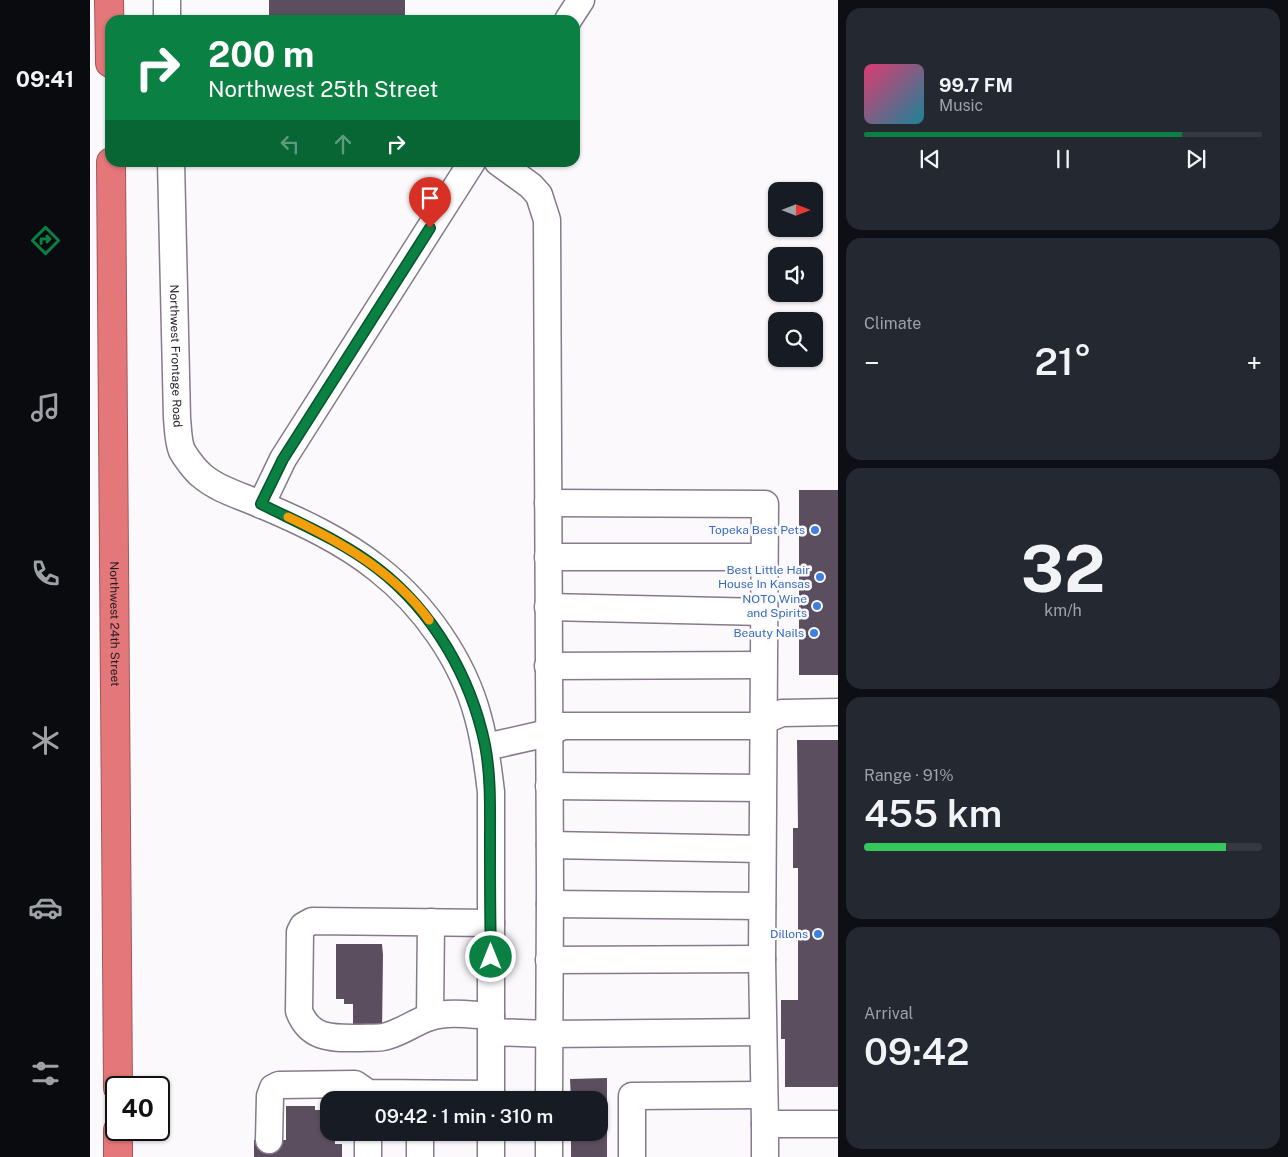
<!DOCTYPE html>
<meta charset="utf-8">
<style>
:root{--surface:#171b24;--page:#242831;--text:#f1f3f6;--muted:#9ea1a6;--line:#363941;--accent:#0b8043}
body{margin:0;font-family:"Public Sans",sans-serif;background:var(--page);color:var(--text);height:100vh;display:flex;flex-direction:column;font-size:19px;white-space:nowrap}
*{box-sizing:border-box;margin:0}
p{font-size:16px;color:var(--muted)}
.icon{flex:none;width:28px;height:28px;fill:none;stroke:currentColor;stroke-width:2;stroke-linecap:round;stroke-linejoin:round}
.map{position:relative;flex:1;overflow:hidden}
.side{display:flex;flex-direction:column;gap:8px;padding:8px;background:#0d0f14;width:450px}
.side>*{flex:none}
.hud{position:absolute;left:15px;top:15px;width:475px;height:152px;border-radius:15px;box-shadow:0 1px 4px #0004;background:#0b8043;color:#fff;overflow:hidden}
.needle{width:32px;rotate:90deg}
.buttons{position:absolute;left:678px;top:182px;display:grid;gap:10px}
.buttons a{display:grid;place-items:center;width:55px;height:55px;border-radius:10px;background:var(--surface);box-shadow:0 1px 4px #0004;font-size:25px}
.speed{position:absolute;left:15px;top:1076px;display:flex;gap:10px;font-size:25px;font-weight:700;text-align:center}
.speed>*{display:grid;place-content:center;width:65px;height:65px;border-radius:50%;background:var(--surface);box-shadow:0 1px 4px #0004;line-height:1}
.speed .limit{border:2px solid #111;border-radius:8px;background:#fff;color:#111}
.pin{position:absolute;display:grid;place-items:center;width:42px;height:42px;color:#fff;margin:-51px -21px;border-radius:50% 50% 50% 0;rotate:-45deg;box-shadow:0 0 5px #0007}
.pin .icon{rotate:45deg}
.me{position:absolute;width:55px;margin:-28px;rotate:0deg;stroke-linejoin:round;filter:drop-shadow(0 0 4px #0008)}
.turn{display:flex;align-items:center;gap:18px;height:105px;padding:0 20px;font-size:22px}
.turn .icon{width:65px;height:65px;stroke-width:2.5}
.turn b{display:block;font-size:35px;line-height:42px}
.lanes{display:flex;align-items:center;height:48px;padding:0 20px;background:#0003;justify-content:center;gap:25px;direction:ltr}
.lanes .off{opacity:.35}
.big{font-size:38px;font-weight:600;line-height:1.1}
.side .widget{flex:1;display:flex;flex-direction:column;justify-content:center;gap:8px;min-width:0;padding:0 18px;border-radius:15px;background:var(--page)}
.side .dial{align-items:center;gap:0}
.dial b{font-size:65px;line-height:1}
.song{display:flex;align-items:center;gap:15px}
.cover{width:60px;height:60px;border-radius:8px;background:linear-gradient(135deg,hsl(340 70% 55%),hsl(190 70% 35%))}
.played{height:5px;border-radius:2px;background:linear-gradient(90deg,var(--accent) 80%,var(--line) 80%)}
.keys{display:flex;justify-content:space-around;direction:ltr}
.heat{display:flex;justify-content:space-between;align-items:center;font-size:28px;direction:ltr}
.charge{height:8px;border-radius:4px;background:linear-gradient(90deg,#34c759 91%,var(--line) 0)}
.trip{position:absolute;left:230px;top:1091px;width:288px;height:50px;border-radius:15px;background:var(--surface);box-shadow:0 1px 4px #0004;font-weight:600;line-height:50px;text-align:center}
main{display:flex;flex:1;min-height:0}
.menu{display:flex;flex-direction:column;width:90px;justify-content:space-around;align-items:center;background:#090b0e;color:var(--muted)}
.menu .icon{width:35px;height:35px}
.menu .current{color:var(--accent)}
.menu b{font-size:22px;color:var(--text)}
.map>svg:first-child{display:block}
</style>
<main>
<nav class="menu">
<b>09:41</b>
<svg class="icon current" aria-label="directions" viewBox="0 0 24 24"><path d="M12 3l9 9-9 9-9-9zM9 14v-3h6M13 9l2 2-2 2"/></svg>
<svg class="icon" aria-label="music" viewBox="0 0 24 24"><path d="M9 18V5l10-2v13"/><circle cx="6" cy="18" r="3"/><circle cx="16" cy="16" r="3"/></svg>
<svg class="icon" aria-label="phone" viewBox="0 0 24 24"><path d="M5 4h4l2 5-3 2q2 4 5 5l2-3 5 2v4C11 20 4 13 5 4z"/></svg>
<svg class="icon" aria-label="climate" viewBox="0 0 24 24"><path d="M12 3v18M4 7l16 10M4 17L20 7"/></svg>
<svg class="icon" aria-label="car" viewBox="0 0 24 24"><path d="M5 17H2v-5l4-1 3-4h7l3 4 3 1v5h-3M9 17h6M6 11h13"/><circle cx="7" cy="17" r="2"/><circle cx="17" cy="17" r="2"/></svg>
<svg class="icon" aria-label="filters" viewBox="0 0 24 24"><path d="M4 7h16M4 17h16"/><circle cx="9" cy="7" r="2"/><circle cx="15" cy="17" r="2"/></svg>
</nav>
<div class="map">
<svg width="748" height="1157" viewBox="0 0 748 1157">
<rect width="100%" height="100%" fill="#fcf9fd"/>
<g fill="#5b4f5f">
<rect x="179" y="0" width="136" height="20"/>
<rect x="709" y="490" width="39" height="185"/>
<polygon points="707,740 748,740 748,1087 695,1087 695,1039 691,1039 691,1000 708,1000 708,868 703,868 703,828 708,828"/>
<polygon points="246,944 292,944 293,955 292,1033 263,1033 263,1004 254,1004 254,999 246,999"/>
<polygon points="517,1078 517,1157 481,1157 481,1132 509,1132 509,1100 481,1100 480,1079"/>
<polygon points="196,1106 225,1106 225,1110 239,1110 239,1132 245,1132 245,1144 252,1144 252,1157 164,1157 164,1140 196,1140"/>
</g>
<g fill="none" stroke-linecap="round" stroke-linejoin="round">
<g stroke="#877a8b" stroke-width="29">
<g id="minor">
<polyline points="77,0 77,20"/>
<polyline points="478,20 491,0"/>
<path id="s1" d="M81 162 87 418C88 428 88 442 92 451 96 458 105 470 111 475 128 490 152 496 172 505 212 522 253 541 288 569 334 605 373 660 388 717 395 742 398 766 401 792V1100"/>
<polyline points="408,162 441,186 449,195 457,220 460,888 459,1100"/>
<polyline points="458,503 675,504 672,959 675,1124 675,1157"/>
<polyline points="171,505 193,459 382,162"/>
<polyline points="458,557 674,557"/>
<polyline points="458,607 674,612"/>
<polyline points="458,666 673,665"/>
<polyline points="673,721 692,713 748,712"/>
<polyline points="396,747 458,733 473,726 673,726"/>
<polyline points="459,786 672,788"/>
<polyline points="460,845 672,849"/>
<polyline points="460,904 672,906"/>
<path d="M401 923 222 921 213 926 210 932 209 1011C220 1040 243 1038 270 1038 279 1037 289 1039 297 1036 312 1032 325 1022 340 1017 359 1011 382 1015 401 1016"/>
<polyline points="459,960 672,959"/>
<polyline points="340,1017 341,922"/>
<polyline points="402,1032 458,1034 672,1032"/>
<polyline points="675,1124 748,1124"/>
<polyline points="278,1132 278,1157"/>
<polyline points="330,1132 330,1157"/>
<polyline points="459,1132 459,1157"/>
<polyline points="179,1140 180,1096 183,1088 189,1085 265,1084 278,1093 401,1094"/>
<polyline points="401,1157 401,1132"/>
<polyline points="542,1157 542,1096 674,1095"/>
</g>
</g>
<g stroke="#a0585b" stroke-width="30">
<g id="highway">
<polyline points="19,0 20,63"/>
<path id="s2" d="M21 162 28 1088"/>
<polyline points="28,1130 28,1157"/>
</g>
</g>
<use href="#minor" stroke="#fff" stroke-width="26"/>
<use href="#highway" stroke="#e47779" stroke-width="28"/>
</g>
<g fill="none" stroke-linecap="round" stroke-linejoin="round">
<g stroke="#07532c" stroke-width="12">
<path id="route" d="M340 228 193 459 171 504C211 524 252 541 287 568 343 611 381 677 395 745 401 776 400 808 400 840 400 879 400 918 401 957"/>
</g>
<use href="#route" stroke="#0b8043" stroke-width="9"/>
<path stroke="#f59e0b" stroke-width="9" d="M198 517C251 542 304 572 339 620"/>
</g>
<g fill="#3f7fe0" stroke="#fcf9fd" stroke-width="2">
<circle cx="725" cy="530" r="5"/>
<circle cx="730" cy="577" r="5"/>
<circle cx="727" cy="606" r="5"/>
<circle cx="724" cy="633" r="5"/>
<circle cx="728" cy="934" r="5"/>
</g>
<g text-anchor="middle" stroke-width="5" stroke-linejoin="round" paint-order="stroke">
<g font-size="12" fill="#221d24" stroke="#fcf9fd">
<text dy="4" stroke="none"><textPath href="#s1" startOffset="194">Northwest Frontage Road</textPath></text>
<text dy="4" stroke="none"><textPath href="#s2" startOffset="462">Northwest 24th Street</textPath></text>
</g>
<g font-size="12" fill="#366cbe" stroke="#fcf9fd" text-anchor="end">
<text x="715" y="534">Topeka Best Pets</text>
<text x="720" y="574">Best Little Hair<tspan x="720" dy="14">House In Kansas</tspan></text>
<text x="717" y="603">NOTO Wine<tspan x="717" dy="14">and Spirits</tspan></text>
<text x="714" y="637">Beauty Nails</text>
<text x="718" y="938">Dillons</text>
</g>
</g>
</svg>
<div class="buttons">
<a><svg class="needle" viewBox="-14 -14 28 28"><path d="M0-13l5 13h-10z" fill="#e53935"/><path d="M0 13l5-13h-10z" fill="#9ea1a6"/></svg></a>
<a><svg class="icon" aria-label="sound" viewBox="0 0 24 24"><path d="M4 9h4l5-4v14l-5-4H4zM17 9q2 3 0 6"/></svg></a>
<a><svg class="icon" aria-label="search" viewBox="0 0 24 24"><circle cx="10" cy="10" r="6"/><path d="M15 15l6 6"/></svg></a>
</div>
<div class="speed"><div class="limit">40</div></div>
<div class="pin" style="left:340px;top:228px;background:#d93025"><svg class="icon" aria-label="arrive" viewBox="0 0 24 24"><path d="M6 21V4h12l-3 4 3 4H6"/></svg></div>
<svg class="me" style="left:401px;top:957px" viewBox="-20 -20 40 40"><circle r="17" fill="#0b8043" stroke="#fff" stroke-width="3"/><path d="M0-11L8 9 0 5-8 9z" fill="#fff"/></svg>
<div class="trip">09:42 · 1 min · 310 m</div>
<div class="hud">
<div class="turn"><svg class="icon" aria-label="right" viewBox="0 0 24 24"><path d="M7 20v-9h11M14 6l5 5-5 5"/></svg><div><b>200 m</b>Northwest 25th Street</div></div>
<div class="lanes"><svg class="icon off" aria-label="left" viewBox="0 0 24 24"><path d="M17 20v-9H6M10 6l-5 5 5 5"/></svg><svg class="icon off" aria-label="ahead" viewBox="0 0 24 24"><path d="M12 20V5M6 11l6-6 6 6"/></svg><svg class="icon" aria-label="right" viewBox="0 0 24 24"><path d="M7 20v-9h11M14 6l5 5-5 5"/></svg></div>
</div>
</div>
<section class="side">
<div class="widget">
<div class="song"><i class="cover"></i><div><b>99.7 FM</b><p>Music</p></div></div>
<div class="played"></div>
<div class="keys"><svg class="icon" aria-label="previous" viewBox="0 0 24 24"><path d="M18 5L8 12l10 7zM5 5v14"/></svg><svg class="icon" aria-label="pause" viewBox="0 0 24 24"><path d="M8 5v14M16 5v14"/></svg><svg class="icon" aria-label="next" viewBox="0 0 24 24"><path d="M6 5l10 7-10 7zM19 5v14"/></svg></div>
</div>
<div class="widget"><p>Climate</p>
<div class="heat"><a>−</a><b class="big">21°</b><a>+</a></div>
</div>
<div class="widget dial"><b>32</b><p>km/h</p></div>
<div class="widget"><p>Range · 91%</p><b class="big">455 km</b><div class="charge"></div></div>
<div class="widget"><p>Arrival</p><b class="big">09:42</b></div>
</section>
</main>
